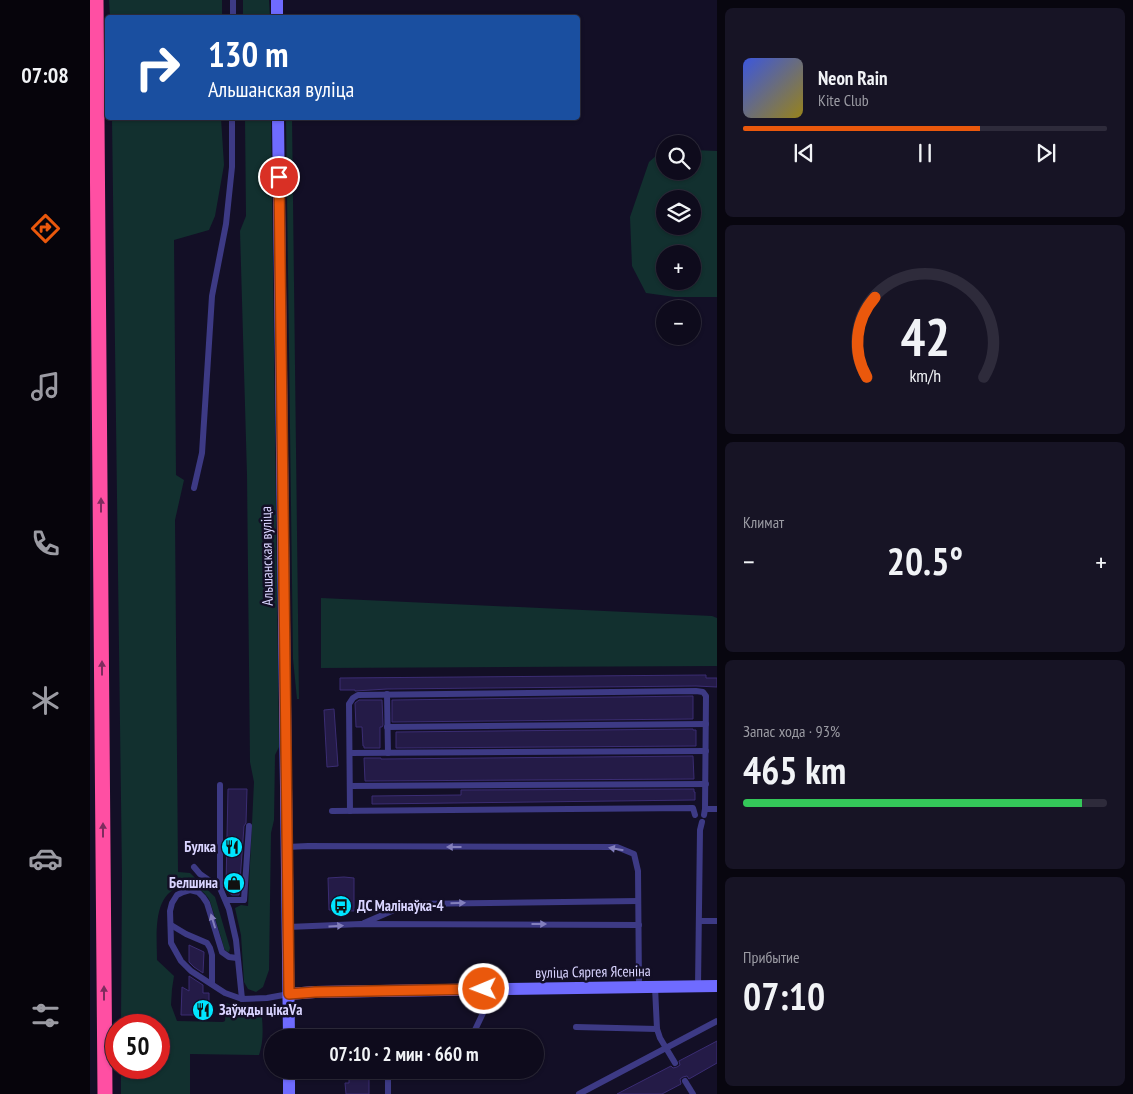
<!DOCTYPE html>
<html lang="ru">
<meta charset="utf-8">
<style>
:root{--surface:#0e0b1c;--page:#171425;--text:#f1f3f6;--muted:#9b9ba3;--line:#2e2b3b;--accent:#ea580c}
body{margin:0;font-family:"PT Sans Narrow",sans-serif;background:var(--page);color:var(--text);height:100vh;display:flex;flex-direction:column;font-size:19px;white-space:nowrap}
*{box-sizing:border-box;margin:0}
p{font-size:16px;color:var(--muted)}
.icon{flex:none;width:28px;height:28px;fill:none;stroke:currentColor;stroke-width:2;stroke-linecap:round;stroke-linejoin:round}
.map{position:relative;flex:1;overflow:hidden}
.drawer{display:flex;flex-direction:column;gap:8px;padding:8px;background:#08060f;width:416px}
.drawer>*{flex:none}
.hud{position:absolute;left:15px;top:15px;width:475px;height:105px;border-radius:5px;box-shadow:0 1px 4px #0004,0 0 0 1px var(--line);background:#1a4fa0;color:#fff;overflow:hidden}
.controls{position:absolute;left:566px;top:135px;display:grid;gap:10px}
.controls a{display:grid;place-items:center;width:45px;height:45px;border-radius:50%;background:var(--surface);box-shadow:0 1px 4px #0004,0 0 0 1px var(--line);font-size:25px}
.speed{position:absolute;left:15px;top:1014px;display:flex;gap:10px;font-size:25px;font-weight:700;text-align:center}
.speed>*{display:grid;place-content:center;width:65px;height:65px;border-radius:50%;background:var(--surface);box-shadow:0 1px 4px #0004,0 0 0 1px var(--line);line-height:1}
.speed .limit{border:8px solid #d22;background:#fff;color:#111}
.pin{position:absolute;display:grid;place-items:center;width:42px;height:42px;color:#fff;margin:-21px;border:2px solid #fff;border-radius:50%;box-shadow:0 1px 5px #0007}
.me{position:absolute;width:55px;margin:-28px;rotate:269deg;stroke-linejoin:round;filter:drop-shadow(0 0 4px #0008)}
.turn{display:flex;align-items:center;gap:18px;height:105px;padding:0 20px;font-size:22px}
.turn .icon{width:65px;height:65px;stroke-width:2.5}
.turn b{display:block;font-size:35px;line-height:42px}
.big{font-size:38px;font-weight:700;line-height:1.1}
.drawer .widget{flex:1;display:flex;flex-direction:column;justify-content:center;gap:8px;min-width:0;padding:0 18px;border-radius:8px;background:var(--page)}
.drawer .dial{align-items:center;gap:0}
.dial svg{height:130px;overflow:visible;fill:none;stroke:var(--line);stroke-width:7;stroke-linecap:round;text-anchor:middle}
.dial text{fill:var(--text);stroke:none}
.song{display:flex;align-items:center;gap:15px}
.cover{width:60px;height:60px;border-radius:8px;background:linear-gradient(135deg,hsl(230 70% 55%),hsl(50 70% 35%))}
.played{height:5px;border-radius:2px;background:linear-gradient(90deg,var(--accent) 65%,var(--line) 65%)}
.keys{display:flex;justify-content:space-around;direction:ltr}
.heat{display:flex;justify-content:space-between;align-items:center;font-size:28px;direction:ltr}
.charge{height:8px;border-radius:4px;background:linear-gradient(90deg,#34c759 93%,var(--line) 0)}
.trip{position:absolute;left:174px;top:1029px;width:280px;height:50px;border-radius:25px;background:var(--surface);box-shadow:0 1px 4px #0004,0 0 0 1px var(--line);font-weight:700;line-height:50px;text-align:center}
main{display:flex;flex:1;min-height:0}
.dock{display:flex;flex-direction:column;width:90px;justify-content:space-around;align-items:center;background:#06040b;color:var(--muted)}
.dock .icon{width:35px;height:35px}
.dock .active{color:var(--accent)}
.dock b{font-size:22px;color:var(--text)}
.map>svg:first-child{display:block}
</style>
<main>
<nav class="dock">
<b>07:08</b>
<svg class="icon active" aria-label="directions" viewBox="0 0 24 24"><path d="M12 3l9 9-9 9-9-9zM9 14v-3h6M13 9l2 2-2 2"/></svg>
<svg class="icon" aria-label="music" viewBox="0 0 24 24"><path d="M9 18V5l10-2v13"/><circle cx="6" cy="18" r="3"/><circle cx="16" cy="16" r="3"/></svg>
<svg class="icon" aria-label="phone" viewBox="0 0 24 24"><path d="M5 4h4l2 5-3 2q2 4 5 5l2-3 5 2v4C11 20 4 13 5 4z"/></svg>
<svg class="icon" aria-label="climate" viewBox="0 0 24 24"><path d="M12 3v18M4 7l16 10M4 17L20 7"/></svg>
<svg class="icon" aria-label="car" viewBox="0 0 24 24"><path d="M5 17H2v-5l4-1 3-4h7l3 4 3 1v5h-3M9 17h6M6 11h13"/><circle cx="7" cy="17" r="2"/><circle cx="17" cy="17" r="2"/></svg>
<svg class="icon" aria-label="filters" viewBox="0 0 24 24"><path d="M4 7h16M4 17h16"/><circle cx="9" cy="7" r="2"/><circle cx="15" cy="17" r="2"/></svg>
</nav>
<div class="map">
<svg width="627" height="1094" viewBox="0 0 627 1094">
<rect width="100%" height="100%" fill="#130f26"/>
<g fill="#12302f" fill-rule="evenodd">
<polygon points="19,0 132,0 132,17 20,17"/>
<polygon points="153,0 179,0 180,17 153,17"/>
<path d="M22 118H131L134 165 125 216 119 230 84 240 86 475 94 480 85 520 88 872 100 873 125 897 140 948 139 952 136 951 134 948C131 936 127 925 124 914 122 909 121 903 119 899 114 891 106 885 97 886 61 888 67 935 67 960L84 976 82 989 81 1005 87 1021 133 1022 135 1021 136 1003 154 1009H171C173 1024 174 1041 169 1055L100 1054V1094H31V1068H69V1025H31L32 875Z"/>
<polygon points="155,118 181,118 182,183 189,747 185,755 184,820 181,833 179,970 173,987 166,992 158,989 154,982 151,935 145,908 151,905 158,906 164,782 160,762 157,475 150,231 156,216"/>
<polygon points="196,118 202,118 209,699 207,699 203,659"/>
<path d="M575 148V171H602L603 150 627 151V297H585L556 293 542 266 540 217 559 162ZM575 199H602V226H575ZM575 254H602V281H575Z"/>
<polygon points="231,598 622,616 627,618 627,666 231,668"/>
</g>
<g fill="#241b47" stroke="#3b2d73">
<polygon points="616,675 616,678 627,678 627,687 606,686 297,689 265,691 265,690 250,690 250,678"/>
<polygon points="603,696 603,719 302,722 302,700"/>
<polygon points="269,700 292,700 293,725 292,727 290,727 290,748 274,748 274,746 273,746 272,727 266,727 265,703"/>
<polygon points="244,709 248,766 237,767 234,710"/>
<polygon points="603,729 603,730 606,730 606,746 306,748 306,732"/>
<polygon points="603,756 604,779 275,781 274,758 291,758 291,759"/>
<polygon points="138,789 157,789 156,823 154,826 149,895 142,895 138,892 136,885"/>
<polygon points="604,789 604,792 605,792 605,800 282,804 282,796 371,795 371,790"/>
<polygon points="254,877 264,878 264,911 239,910 238,878"/>
<polygon points="99,945 114,952 113,973 104,967 99,962"/>
<polygon points="99,976 113,985 113,993 119,993 119,1015 91,1015 92,987 99,991"/>
<polygon points="627,1041 627,1063 599,1079 597,1076 593,1077 590,1079 591,1084 572,1094 527,1094 581,1066 583,1068 587,1067 590,1065 589,1061"/>
<polygon points="261,1070 279,1070 279,1094 256,1094 255,1083 259,1083 259,1077 262,1077"/>
</g>
<g fill="none" stroke-linecap="round" stroke-linejoin="round">
<g stroke="#3d3a85" stroke-width="6">
<polyline points="143,18 143,0"/>
<polyline points="104,488 112,453 122,296 136,224 142,167 142,118"/>
<polyline points="297,694 298,753"/>
<polyline points="297,727 616,724"/>
<polyline points="260,753 616,751"/>
<polyline points="260,786 616,784"/>
<polyline points="242,811 603,808 605,815"/>
<polyline points="260,811 259,704 263,698 268,695 606,691 613,692 616,696 615,809"/>
<polyline points="614,815 615,809 627,809"/>
<polyline points="197,847 218,846 527,847 544,854 548,871 549,987"/>
<polyline points="104,867 110,874 130,888 139,909 146,940 152,999 177,998 199,994"/>
<polyline points="130,888 130,785"/>
<polyline points="136,900 154,900 159,826"/>
<polyline points="609,921 627,921"/>
<polyline points="274,923 318,904 548,901"/>
<polyline points="81,925 96,934 117,943 120,948 122,955 122,984"/>
<polyline points="198,927 271,924 549,925"/>
<polyline points="147,958 139,957 132,952 117,903 113,897 108,892 100,890 93,892 87,895 82,903 80,911 81,943 91,961 101,971 135,993 152,999"/>
<polyline points="608,986 610,830 612,822"/>
<polyline points="565,987 567,1029 570,1038 585,1063"/>
<polyline points="486,1027 567,1029"/>
<polyline points="384,1032 394,1011 394,989"/>
<polyline points="302,1038 308,1032 426,1032"/>
<polyline points="595,1081 603,1094"/>
<polyline points="298,1094 298,1071"/>
<polyline points="489,1094 627,1021"/>
</g>
<g stroke="#6f6bff" stroke-width="12">
<polyline points="187,0 187,18"/>
<polyline points="188,118 199,1038"/>
<polyline points="199,994 225,992 627,986"/>
<polyline points="199,1094 199,1070"/>
</g>
<polyline stroke="#ff4fa3" stroke-width="15" points="6,0 15,1094"/>
</g>
<defs><path id="oneway-solid" d="M-6-.8H1V-3.2L6.5 0L1 3.2V.8H-6Z" transform="scale(1.25)"/></defs>
<g fill="#7d2c5e">
<use href="#oneway-solid" transform="translate(11 505) rotate(-90)"/>
<use href="#oneway-solid" transform="translate(12 668) rotate(-90)"/>
<use href="#oneway-solid" transform="translate(13 830) rotate(-90)"/>
<use href="#oneway-solid" transform="translate(14 993) rotate(-90)"/>
</g>
<g fill="#837fbc">
<use href="#oneway-solid" transform="translate(364 847) rotate(-180)"/>
<use href="#oneway-solid" transform="translate(526 849) rotate(-170)"/>
<use href="#oneway-solid" transform="translate(368 903) rotate(-1)"/>
<use href="#oneway-solid" transform="translate(123 921) rotate(-107)"/>
<use href="#oneway-solid" transform="translate(449 924)"/>
<use href="#oneway-solid" transform="translate(246 926) rotate(-3)"/>
</g>
<g fill="none" stroke-linecap="round" stroke-linejoin="round">
<g stroke="#983908" stroke-width="12">
<polyline id="route" points="189,177 199,994 225,992 394,989"/>
</g>
<use href="#route" stroke="#ea580c" stroke-width="9"/>
</g>
<defs>
<g id="restaurant-disc" transform="scale(1.125)"><circle r="9.5" fill="#00e5ff" stroke="#130f26"/><path d="M-5-6h1v4h1v-4h1v4h1v-4h1v5L-1.5 .5V6h-2V.5L-5-1ZM5-6V6H3V1.5H1.5Q1.5-4 5-6Z" fill="#111"/></g>
<g id="shop-disc" transform="scale(1.125)"><circle r="9.5" fill="#00e5ff" stroke="#130f26"/><path d="M-5-2.5h2.3a2.7 3.5 0 0 1 5.4 0H5L5.5 6h-11ZM-1.5-2.5h3a1.5 2.3 0 0 0-3 0Z" fill="#111"/></g>
<g id="bus-disc" transform="scale(1.125)"><circle r="9.5" fill="#00e5ff" stroke="#130f26"/><path d="M-5-6H5V4H4V6H2V4H-2V6H-4V4H-5ZM-3.5-4V0h7V-4ZM-3.5 1.2v1.5H-2V1.2ZM2 1.2v1.5H3.5V1.2Z" fill="#111"/></g>
</defs>
<g fill-rule="evenodd">
<use href="#restaurant-disc" x="142" y="847"/>
<use href="#shop-disc" x="144" y="883"/>
<use href="#bus-disc" x="251" y="906"/>
<use href="#restaurant-disc" x="113" y="1010"/>
</g>
<g text-anchor="middle" stroke-width="5" stroke-linejoin="round" paint-order="stroke">
<g font-size="15" fill="#d9d4ff" stroke="#130f26">
<text transform="translate(177 556) rotate(-91)" y="5">Альшанская вуліца</text>
<text transform="translate(503 972) rotate(-1)" y="5">вуліца Сяргея Ясеніна</text>
</g>
<g font-size="15" font-weight="bold" fill="#d9d4ff" stroke="#130f26" text-anchor="end">
<text x="126" y="852">Булка</text>
<text x="128" y="888">Белшина</text>
<text x="267" y="911" text-anchor="start">ДС Малінаўка-4</text>
<text x="129" y="1015" text-anchor="start">Заўжды цікаVа</text>
</g>
</g>
</svg>
<div class="controls">
<a><svg class="icon" aria-label="search" viewBox="0 0 24 24"><circle cx="10" cy="10" r="6"/><path d="M15 15l6 6"/></svg></a>
<a><svg class="icon" aria-label="layers" viewBox="0 0 24 24"><path d="M12 4l9 5-9 5-9-5zM3 14l9 5 9-5"/></svg></a>
<a>+</a>
<a>−</a>
</div>
<div class="speed"><div class="limit">50</div></div>
<div class="pin" style="left:189px;top:177px;background:#d93025"><svg class="icon" aria-label="arrive" viewBox="0 0 24 24"><path d="M6 21V4h12l-3 4 3 4H6"/></svg></div>
<svg class="me" style="left:394px;top:989px" viewBox="-20 -20 40 40"><circle r="17" fill="#ea580c" stroke="#fff" stroke-width="3"/><path d="M0-11L8 9 0 5-8 9z" fill="#fff"/></svg>
<div class="trip">07:10 · 2 мин · 660 m</div>
<div class="hud">
<div class="turn"><svg class="icon" aria-label="right" viewBox="0 0 24 24"><path d="M7 20v-9h11M14 6l5 5-5 5"/></svg><div><b>130 m</b>Альшанская вуліца</div></div>
</div>
</div>
<section class="drawer">
<div class="widget">
<div class="song"><i class="cover"></i><div><b>Neon Rain</b><p>Kite Club</p></div></div>
<div class="played"></div>
<div class="keys"><svg class="icon" aria-label="previous" viewBox="0 0 24 24"><path d="M18 5L8 12l10 7zM5 5v14"/></svg><svg class="icon" aria-label="pause" viewBox="0 0 24 24"><path d="M8 5v14M16 5v14"/></svg><svg class="icon" aria-label="next" viewBox="0 0 24 24"><path d="M6 5l10 7-10 7zM19 5v14"/></svg></div>
</div>
<div class="widget dial"><svg viewBox="0 0 100 80">
<path d="M14 69A42 42 0 1 1 86 69"/>
<path d="M14 69A42 42 0 0 1 19 20" stroke="#ea580c"/>
<text x="50" y="56" font-size="32" font-weight="700">42</text>
<text x="50" y="72" font-size="11">km/h</text>
</svg></div>
<div class="widget"><p>Климат</p>
<div class="heat"><a>−</a><b class="big">20.5°</b><a>+</a></div>
</div>
<div class="widget"><p>Запас хода · 93%</p><b class="big">465 km</b><div class="charge"></div></div>
<div class="widget"><p>Прибытие</p><b class="big">07:10</b></div>
</section>
</main>
